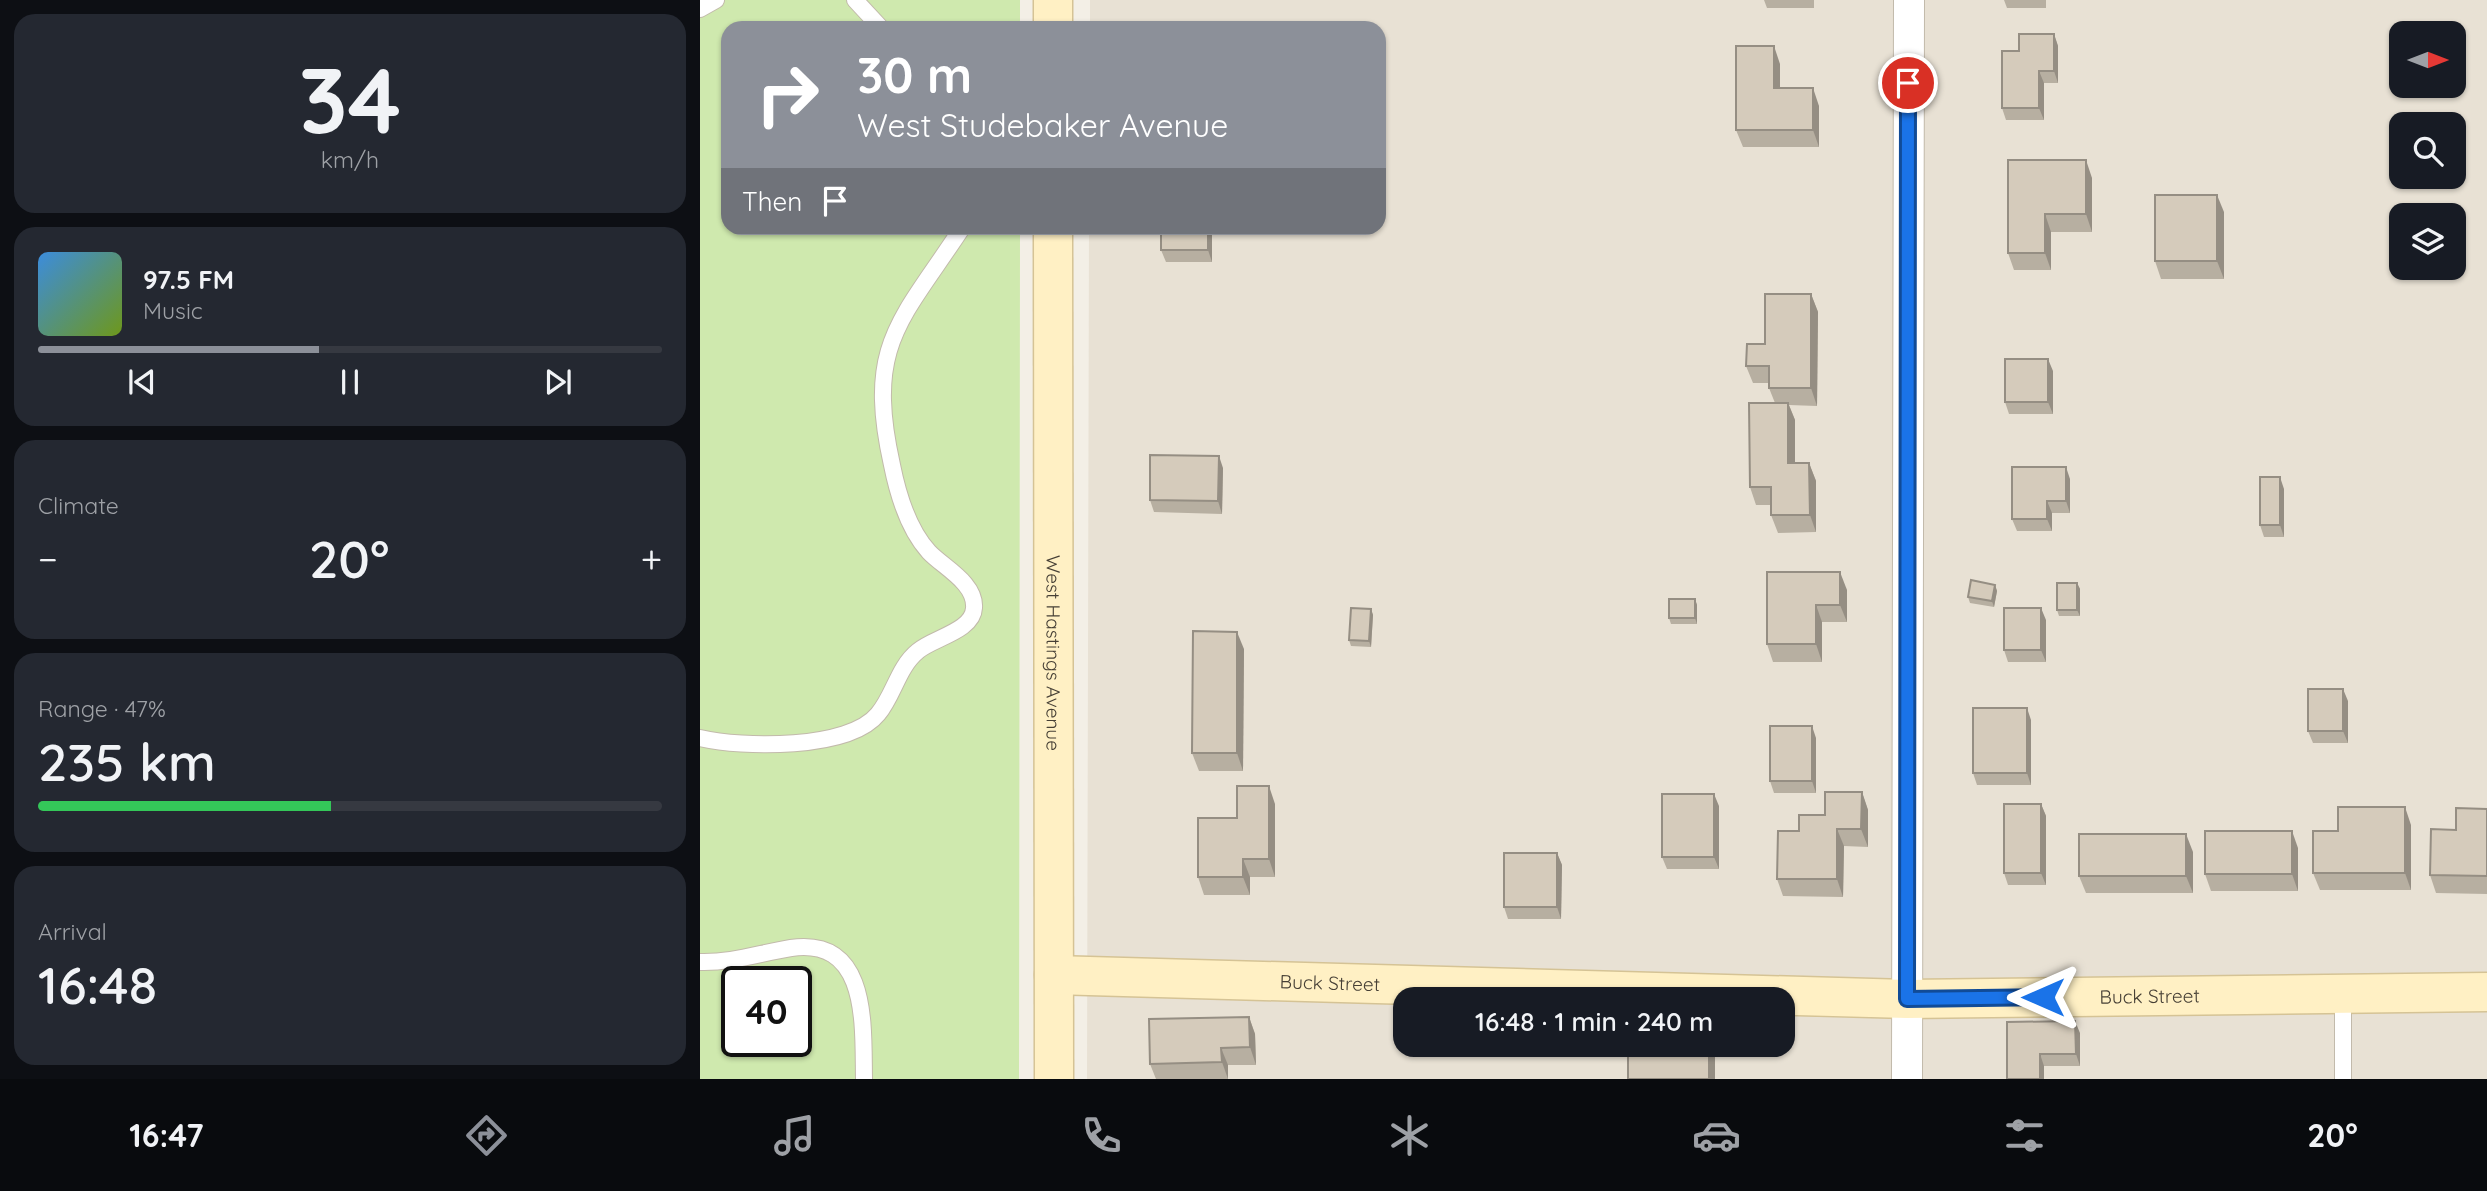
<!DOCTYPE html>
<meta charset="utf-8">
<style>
:root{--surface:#171b24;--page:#242831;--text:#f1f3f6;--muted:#9ea1a6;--line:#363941;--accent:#8c9099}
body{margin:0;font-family:Quicksand,sans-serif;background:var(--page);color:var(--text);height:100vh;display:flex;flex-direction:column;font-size:26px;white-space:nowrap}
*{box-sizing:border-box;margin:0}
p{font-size:23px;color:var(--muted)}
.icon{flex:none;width:38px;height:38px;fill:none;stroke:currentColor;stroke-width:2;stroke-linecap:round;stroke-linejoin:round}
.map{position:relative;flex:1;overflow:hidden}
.drawer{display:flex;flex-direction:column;gap:14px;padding:14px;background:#0d0f14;width:700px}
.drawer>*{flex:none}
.top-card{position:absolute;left:21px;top:21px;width:665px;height:214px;border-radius:21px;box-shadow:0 2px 5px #0004;background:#8c9099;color:#fff;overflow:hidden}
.needle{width:46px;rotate:90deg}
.tools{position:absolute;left:1689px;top:21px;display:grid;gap:14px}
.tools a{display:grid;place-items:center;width:77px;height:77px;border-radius:14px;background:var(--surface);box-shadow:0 2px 5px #0004;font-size:35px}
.speed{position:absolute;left:21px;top:966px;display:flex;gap:14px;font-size:35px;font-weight:700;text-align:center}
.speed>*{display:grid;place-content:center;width:91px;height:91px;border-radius:50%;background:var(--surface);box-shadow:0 2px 5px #0004;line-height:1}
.speed .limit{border:4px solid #111;border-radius:10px;background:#fff;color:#111}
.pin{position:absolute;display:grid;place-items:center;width:60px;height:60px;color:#fff;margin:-30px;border:4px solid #fff;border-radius:50%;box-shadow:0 2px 7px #0007}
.me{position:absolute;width:77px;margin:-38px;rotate:270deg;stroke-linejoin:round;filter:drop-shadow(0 0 5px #0008)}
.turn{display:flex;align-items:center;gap:24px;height:147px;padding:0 21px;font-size:32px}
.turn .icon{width:91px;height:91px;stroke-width:2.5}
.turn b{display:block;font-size:49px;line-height:60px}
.then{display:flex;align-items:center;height:66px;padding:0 21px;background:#0003;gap:14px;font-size:26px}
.big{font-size:52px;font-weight:600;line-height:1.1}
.drawer .card{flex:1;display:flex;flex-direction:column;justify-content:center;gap:10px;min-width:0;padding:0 24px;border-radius:21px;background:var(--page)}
.drawer .dial{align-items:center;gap:0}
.dial b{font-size:91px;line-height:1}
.song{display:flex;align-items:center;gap:21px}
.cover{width:84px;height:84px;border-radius:10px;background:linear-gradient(135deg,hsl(210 70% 55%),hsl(80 70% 35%))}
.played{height:7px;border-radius:4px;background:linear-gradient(90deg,var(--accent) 45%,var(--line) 45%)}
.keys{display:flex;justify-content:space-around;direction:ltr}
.heat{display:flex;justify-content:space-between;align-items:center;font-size:38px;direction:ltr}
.charge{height:10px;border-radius:5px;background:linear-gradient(90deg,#34c759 47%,var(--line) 0)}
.trip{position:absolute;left:693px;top:987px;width:402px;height:70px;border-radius:21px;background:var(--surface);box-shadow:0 2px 5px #0004;font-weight:600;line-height:70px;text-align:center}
.dock{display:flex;height:112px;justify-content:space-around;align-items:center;background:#090b0e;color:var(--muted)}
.dock .icon{width:49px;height:49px}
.dock .active{color:var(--accent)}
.dock b{font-size:32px;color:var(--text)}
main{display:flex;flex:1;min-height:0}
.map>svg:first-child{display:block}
</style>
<main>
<section class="drawer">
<div class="card dial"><b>34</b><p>km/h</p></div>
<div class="card">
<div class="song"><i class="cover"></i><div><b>97.5 FM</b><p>Music</p></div></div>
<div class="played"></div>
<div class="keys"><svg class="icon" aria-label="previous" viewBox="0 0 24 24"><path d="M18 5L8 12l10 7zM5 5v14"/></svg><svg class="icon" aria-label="pause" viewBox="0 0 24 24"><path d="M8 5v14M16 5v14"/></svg><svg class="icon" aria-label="next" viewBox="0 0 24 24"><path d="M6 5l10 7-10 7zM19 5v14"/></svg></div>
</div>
<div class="card"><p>Climate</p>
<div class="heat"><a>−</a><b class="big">20°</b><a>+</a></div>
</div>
<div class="card"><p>Range · 47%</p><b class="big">235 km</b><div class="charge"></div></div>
<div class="card"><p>Arrival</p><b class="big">16:48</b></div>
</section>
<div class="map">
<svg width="1787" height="1079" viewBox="0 0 1787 1079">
<rect width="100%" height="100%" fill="#f3efe6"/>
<path fill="#e8e1d4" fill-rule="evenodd" d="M390 0H1787V1079H387L389 228H679V28H390ZM1701 33H1754V86H1701ZM1701 124H1754V177H1701ZM1701 215H1754V268H1701ZM705 999H1083V1045H705Z"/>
<path fill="#cfe9ae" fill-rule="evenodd" d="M0 0H320V28H28V228H320L319 1079H0ZM37 982H96V1041H37Z"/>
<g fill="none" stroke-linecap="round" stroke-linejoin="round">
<g stroke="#c2baab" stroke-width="18">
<g id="lane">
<polyline points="155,0 181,28"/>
<polyline points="0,9 16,0"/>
<path d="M0 738C42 748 149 750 178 714 194 695 198 667 218 651 233 638 273 631 274 608 276 583 243 567 229 552 208 529 198 495 192 465 165 344 201 321 262 228"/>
<path d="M0 962C31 963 60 953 91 948 169 937 163 1024 164 1079"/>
<polyline points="1643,1079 1643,994"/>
</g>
</g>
<g stroke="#c2baab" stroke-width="32">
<polyline id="street" points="1207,1079 1209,0"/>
</g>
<g stroke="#d5c395" stroke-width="41">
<g id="secondary">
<polyline points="353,0 353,28"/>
<path id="s1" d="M353 228 354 1079"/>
<path id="s2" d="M354 975 1207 999 1787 992"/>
</g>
</g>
<use href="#lane" stroke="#fff" stroke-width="16"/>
<use href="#street" stroke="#fff" stroke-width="30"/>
<use href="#secondary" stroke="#fff0c4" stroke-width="38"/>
</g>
<g fill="#b7afa1">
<polygon points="1064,0 1114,0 1114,8 1067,8"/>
<polygon points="1304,0 1346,0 1346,8 1307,8"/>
<polygon points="1354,34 1358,46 1358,83 1344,83 1344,120 1306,120 1302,108 1319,51"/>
<polygon points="1080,64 1080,88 1119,106 1119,147 1043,147 1036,130"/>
<polygon points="1308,160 1392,178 1392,232 1351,232 1351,270 1314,270 1308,253"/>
<polygon points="1524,212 1524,279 1461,279 1455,261"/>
<polygon points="512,228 512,262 466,262 461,250"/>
<polygon points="1111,294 1118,312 1117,406 1089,405 1095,420 1095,463 1109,463 1116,481 1116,532 1078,533 1071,515 1071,505 1056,505 1050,487 1075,403 1069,388 1069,383 1053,383 1046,366 1065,344"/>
<polygon points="1353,371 1353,414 1309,414 1305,402"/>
<polygon points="523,468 522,514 454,512 450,500"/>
<polygon points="1370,479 1370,513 1352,513 1352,531 1317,531 1312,519"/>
<polygon points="1584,489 1584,537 1564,537 1560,525"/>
<polygon points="1067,572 1147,590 1147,622 1122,622 1122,662 1073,662 1067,644"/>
<polygon points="1377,583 1380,589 1380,616 1359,616 1357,610"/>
<polygon points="1295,585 1297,591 1294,607 1270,603 1268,597"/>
<polygon points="995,599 997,605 997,624 971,624 969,618"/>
<polygon points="671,609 673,615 671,647 651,646 649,640"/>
<polygon points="1346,620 1346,662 1308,662 1304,650"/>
<polygon points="544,649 543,771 499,771 492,753"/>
<polygon points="1648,701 1648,743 1613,743 1608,731"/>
<polygon points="1331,720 1331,785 1277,785 1273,773"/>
<polygon points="1116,738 1116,793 1074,793 1070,781"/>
<polygon points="1162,792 1168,810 1168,847 1144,846 1143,897 1083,896 1077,879 1099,831 1125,815"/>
<polygon points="575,804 575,877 550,877 550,895 504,895 498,877 537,818"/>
<polygon points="1341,804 1346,816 1346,885 1308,885 1304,873"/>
<polygon points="1019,806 1019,869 967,869 962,857"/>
<polygon points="1787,809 1787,894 1736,893 1730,875 1756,830"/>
<polygon points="1711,825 1711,890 1620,890 1613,873 1638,831"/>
<polygon points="1598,848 1598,891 1511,891 1505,874"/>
<polygon points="1493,852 1493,893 1386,893 1379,876"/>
<polygon points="857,853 862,865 861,919 808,919 804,907"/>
<polygon points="549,1017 555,1034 556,1065 528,1065 528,1079 456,1079 450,1064"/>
<polygon points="1307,1022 1380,1033 1380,1066 1344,1066 1344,1079 1307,1079"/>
</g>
<g fill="#958e83">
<polygon points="1354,34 1358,46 1358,83 1354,71"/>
<polygon points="1074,46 1080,64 1080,106 1074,88"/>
<polygon points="1339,71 1344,83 1344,120 1339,108"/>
<polygon points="1113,88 1119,106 1119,147 1113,130"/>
<polygon points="1386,160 1392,178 1392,232 1386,214"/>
<polygon points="1517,195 1524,212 1524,279 1517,261"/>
<polygon points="1345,214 1351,232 1351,270 1345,253"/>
<polygon points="508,228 512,228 512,262 508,250"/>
<polygon points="1111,294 1118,312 1117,406 1111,388"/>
<polygon points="1348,359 1353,371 1353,414 1348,402"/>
<polygon points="1088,403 1095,420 1095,481 1088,463"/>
<polygon points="519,456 523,468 522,514 518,501"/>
<polygon points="1109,463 1116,481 1116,532 1110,515"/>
<polygon points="1366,467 1370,479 1370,513 1366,501"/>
<polygon points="1580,477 1584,489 1584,537 1580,525"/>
<polygon points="1347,501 1352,513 1352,531 1347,519"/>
<polygon points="1140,572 1147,590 1147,622 1140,605"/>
<polygon points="1377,583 1380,589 1380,616 1377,610"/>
<polygon points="1295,585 1297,591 1294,607 1292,601"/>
<polygon points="995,599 997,605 997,624 995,618"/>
<polygon points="1116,605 1122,622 1122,662 1116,644"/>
<polygon points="1341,608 1346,620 1346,662 1341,650"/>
<polygon points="671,609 673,615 671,647 669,641"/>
<polygon points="537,632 544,649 543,771 537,753"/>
<polygon points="1643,689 1648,701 1648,743 1643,731"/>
<polygon points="1327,708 1331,720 1331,785 1327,773"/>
<polygon points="1112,726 1116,738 1116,793 1112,781"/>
<polygon points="569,786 575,804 575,877 569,859"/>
<polygon points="1162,792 1168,810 1168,847 1161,829"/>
<polygon points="1014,794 1019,806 1019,869 1014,857"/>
<polygon points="1341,804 1346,816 1346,885 1341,873"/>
<polygon points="1705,807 1711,825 1711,890 1705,873"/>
<polygon points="1137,829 1144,846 1143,897 1137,879"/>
<polygon points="1592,831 1598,848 1598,891 1592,874"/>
<polygon points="1486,834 1493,852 1493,893 1486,876"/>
<polygon points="857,853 862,865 861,919 857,907"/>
<polygon points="543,859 550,877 550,895 543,877"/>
<polygon points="549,1017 555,1034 556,1065 550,1047"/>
<polygon points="1375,1021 1380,1033 1380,1066 1376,1054"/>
<rect x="1009" y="1045" width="6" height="34"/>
<polygon points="521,1048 528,1065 528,1079 522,1062"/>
<polygon points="1340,1054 1344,1066 1344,1079 1340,1079"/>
</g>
<g fill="#d5cbbb" stroke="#958e83" stroke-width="2">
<polygon points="1319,34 1354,34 1354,71 1339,71 1339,108 1302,108 1302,51 1319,51"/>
<polygon points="1036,46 1074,46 1074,88 1113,88 1113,130 1036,130"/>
<polygon points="1308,160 1386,160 1386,214 1345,214 1345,253 1308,253"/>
<rect x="1455" y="195" width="62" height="66"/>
<rect x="461" y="228" width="47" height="22"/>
<polygon points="1065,294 1111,294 1111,388 1069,388 1069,366 1046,366 1047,344 1065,344"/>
<rect x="1305" y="359" width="43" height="43"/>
<polygon points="1049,403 1088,403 1088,463 1109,463 1110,515 1071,515 1071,487 1050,487"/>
<polygon points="450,455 519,456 518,501 450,500"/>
<polygon points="1312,467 1366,467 1366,501 1347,501 1347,519 1312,519"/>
<rect x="1560" y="477" width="20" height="48"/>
<polygon points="1067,572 1140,572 1140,605 1116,605 1116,644 1067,644"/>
<polygon points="1271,580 1295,585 1292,601 1268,597"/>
<rect x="1357" y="583" width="20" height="27"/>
<rect x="969" y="599" width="26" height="19"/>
<polygon points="651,608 671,609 669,641 649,640"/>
<rect x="1304" y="608" width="37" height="42"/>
<polygon points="493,631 537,632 537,753 492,753"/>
<rect x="1608" y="689" width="35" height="42"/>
<rect x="1273" y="708" width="54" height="65"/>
<rect x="1070" y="726" width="42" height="55"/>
<polygon points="537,786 569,786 569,859 543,859 543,877 498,877 498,818 537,818"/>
<polygon points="1125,792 1162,792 1161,829 1137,829 1137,879 1077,879 1078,831 1099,831 1099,815 1125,815"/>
<rect x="962" y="794" width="52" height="63"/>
<rect x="1304" y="804" width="37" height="69"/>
<polygon points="1638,807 1705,807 1705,873 1613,873 1613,831 1638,831"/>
<polygon points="1756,808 1787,809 1787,876 1730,875 1731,829 1756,830"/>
<rect x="1505" y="831" width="87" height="43"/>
<rect x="1379" y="834" width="107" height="42"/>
<rect x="804" y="853" width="53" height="54"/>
<polygon points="549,1017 550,1047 521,1048 522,1062 450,1064 449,1019"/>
<polygon points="1375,1021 1376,1054 1340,1054 1340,1079 1307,1079 1307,1022"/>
<rect x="928" y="1045" width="81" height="34"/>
</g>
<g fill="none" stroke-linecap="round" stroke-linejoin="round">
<g stroke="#114b97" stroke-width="18">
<polyline id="route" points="1208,83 1207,999 1343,997"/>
</g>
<use href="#route" stroke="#1a73e8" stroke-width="12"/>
</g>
<g text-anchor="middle" stroke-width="6" stroke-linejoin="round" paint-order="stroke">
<g font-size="19" fill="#463f35" stroke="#fff">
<text dy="7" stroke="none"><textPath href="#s1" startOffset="425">West Hastings Avenue</textPath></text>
<text dy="7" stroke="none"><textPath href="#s2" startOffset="276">Buck Street</textPath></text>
<text dy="7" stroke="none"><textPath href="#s2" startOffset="1096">Buck Street</textPath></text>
</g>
</g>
</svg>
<div class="tools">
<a><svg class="needle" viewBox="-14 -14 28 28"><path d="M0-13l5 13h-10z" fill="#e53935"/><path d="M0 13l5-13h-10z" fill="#9ea1a6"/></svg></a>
<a><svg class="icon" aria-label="search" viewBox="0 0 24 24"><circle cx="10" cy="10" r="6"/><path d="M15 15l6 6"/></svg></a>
<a><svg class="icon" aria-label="layers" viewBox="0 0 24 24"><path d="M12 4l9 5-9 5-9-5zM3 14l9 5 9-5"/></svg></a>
</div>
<div class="speed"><div class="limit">40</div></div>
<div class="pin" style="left:1208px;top:83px;background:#d93025"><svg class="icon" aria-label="arrive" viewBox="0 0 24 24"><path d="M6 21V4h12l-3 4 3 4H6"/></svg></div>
<svg class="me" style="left:1343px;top:997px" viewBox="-20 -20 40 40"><path d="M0-17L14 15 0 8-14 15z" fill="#1a73e8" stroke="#fff" stroke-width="4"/></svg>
<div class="trip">16:48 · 1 min · 240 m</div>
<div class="top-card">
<div class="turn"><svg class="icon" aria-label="right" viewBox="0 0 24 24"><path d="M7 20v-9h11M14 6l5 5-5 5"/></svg><div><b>30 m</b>West Studebaker Avenue</div></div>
<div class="then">Then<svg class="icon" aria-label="arrive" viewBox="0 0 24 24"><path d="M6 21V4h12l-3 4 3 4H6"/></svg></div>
</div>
</div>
</main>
<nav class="dock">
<b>16:47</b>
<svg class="icon active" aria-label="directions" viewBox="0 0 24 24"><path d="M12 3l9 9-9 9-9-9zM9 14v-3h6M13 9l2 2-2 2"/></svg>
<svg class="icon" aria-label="music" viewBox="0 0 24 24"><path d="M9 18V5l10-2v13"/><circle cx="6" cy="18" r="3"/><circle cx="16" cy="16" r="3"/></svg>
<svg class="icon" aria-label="phone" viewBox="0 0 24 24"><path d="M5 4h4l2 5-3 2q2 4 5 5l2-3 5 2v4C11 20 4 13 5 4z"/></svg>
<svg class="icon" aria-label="climate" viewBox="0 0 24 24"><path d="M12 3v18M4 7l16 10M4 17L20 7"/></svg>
<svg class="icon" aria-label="car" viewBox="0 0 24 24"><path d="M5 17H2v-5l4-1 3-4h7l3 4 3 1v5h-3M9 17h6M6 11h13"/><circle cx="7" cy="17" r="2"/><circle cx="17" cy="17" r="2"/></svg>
<svg class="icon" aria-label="filters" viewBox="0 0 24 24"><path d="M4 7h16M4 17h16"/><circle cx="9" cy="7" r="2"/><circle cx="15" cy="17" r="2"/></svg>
<b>20°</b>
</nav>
